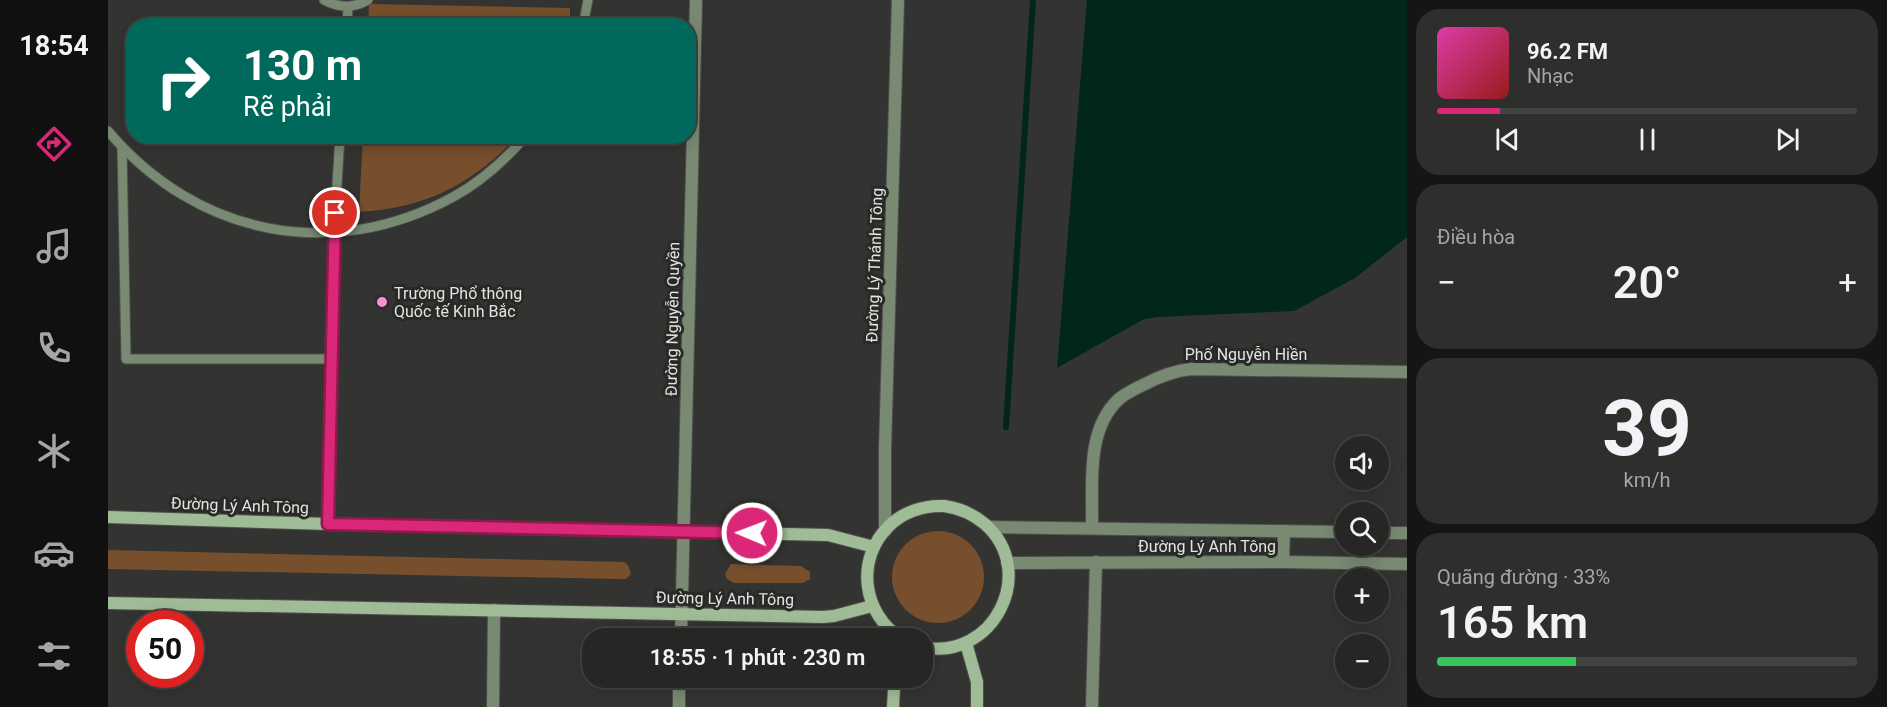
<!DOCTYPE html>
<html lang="vi">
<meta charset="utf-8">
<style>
:root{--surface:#262725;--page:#2e2f2d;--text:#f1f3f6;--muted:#a4a5a7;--line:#424442;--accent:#db2777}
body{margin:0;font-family:Roboto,sans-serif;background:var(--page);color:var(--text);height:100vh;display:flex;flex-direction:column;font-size:22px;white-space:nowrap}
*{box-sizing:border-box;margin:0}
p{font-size:20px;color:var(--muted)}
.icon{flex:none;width:33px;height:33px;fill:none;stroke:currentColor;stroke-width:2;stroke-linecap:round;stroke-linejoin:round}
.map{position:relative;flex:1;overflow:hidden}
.panel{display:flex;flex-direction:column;gap:9px;padding:9px;background:#151514;width:480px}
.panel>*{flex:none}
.banner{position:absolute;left:18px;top:18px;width:570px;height:126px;border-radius:24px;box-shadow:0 3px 15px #0003,0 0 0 2px var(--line);background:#00695c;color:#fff;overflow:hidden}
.fabs{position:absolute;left:1227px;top:436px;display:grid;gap:12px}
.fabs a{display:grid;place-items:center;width:54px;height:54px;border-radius:50%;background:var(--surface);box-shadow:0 3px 15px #0003,0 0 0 2px var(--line);font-size:30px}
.speed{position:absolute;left:18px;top:610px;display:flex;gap:12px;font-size:30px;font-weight:700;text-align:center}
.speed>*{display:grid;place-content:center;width:78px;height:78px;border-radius:50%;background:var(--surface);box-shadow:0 3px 15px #0003,0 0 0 2px var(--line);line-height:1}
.speed .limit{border:9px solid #d22;background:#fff;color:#111}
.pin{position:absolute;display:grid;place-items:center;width:51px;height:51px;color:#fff;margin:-26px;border:3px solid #fff;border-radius:50%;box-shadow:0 2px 6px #0007}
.me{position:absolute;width:66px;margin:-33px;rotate:271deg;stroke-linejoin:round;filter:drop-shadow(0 0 4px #0008)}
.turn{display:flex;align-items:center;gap:21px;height:126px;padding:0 18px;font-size:27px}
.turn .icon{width:78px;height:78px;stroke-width:2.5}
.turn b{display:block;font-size:42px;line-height:51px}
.big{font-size:45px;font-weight:600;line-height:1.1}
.panel .card{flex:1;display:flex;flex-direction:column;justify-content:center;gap:9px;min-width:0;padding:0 21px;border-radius:24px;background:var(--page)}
.panel .dial{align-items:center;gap:0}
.dial b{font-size:78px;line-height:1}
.song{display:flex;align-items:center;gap:18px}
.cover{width:72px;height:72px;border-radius:9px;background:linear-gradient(135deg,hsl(320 70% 55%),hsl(0 70% 35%))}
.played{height:6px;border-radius:3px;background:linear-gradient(90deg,var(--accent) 15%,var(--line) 15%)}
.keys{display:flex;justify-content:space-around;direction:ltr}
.heat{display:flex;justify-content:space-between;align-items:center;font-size:33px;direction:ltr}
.charge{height:9px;border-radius:4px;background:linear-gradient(90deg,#34c759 33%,var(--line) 0)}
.trip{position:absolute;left:474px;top:628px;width:351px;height:60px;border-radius:24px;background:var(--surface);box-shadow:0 3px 15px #0003,0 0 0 2px var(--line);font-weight:600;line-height:60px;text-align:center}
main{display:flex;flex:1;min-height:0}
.tab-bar{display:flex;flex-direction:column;width:108px;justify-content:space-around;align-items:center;background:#0f100f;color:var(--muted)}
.tab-bar .icon{width:42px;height:42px}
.tab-bar .current{color:var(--accent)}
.tab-bar b{font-size:27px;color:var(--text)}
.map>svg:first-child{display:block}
</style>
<main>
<nav class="tab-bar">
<b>18:54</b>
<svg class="icon current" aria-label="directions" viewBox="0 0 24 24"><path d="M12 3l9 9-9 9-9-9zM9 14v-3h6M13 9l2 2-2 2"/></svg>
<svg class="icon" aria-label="music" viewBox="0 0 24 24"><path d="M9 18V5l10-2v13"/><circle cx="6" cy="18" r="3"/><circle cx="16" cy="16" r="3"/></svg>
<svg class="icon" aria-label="phone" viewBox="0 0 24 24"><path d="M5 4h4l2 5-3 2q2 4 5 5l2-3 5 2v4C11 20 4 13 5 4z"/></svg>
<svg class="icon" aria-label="climate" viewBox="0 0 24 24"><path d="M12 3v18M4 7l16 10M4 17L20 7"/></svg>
<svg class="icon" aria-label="car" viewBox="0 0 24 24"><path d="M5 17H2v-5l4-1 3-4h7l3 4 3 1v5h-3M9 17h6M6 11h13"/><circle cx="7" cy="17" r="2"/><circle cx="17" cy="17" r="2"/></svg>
<svg class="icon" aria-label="filters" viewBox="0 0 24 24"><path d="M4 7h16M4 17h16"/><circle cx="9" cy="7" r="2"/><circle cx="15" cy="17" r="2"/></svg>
</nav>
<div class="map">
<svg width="1299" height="707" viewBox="0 0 1299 707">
<rect width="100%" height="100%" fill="#333431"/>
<g fill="#774f2d">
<polygon points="261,4 462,8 462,25 260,26"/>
<path d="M255 137V136L409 137C363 185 318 208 251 212Z"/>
<circle cx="830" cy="577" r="46"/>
<polygon points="0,550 516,562 520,565 523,574 518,579 509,579 0,569"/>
<polygon points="623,564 693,566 702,572 702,579 695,583 626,583 619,579 617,574"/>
</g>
<polygon fill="#002718" points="979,0 1299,0 1299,237 1247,278 1186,311 1049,317 1036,319 949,368"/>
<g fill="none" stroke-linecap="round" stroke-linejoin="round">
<polyline stroke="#002718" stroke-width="6" points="898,427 925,0"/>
<g stroke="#4f504d" stroke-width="11">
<g id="service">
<path d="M216 0C231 8 245 9 260 0"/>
<polyline points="239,26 240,7"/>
<polyline points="475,26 480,0"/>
<path d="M0 131C89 236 224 263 345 197 373 182 397 160 418 136"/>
<polyline points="14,147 18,359 223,359"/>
<polyline points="220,524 226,233 232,136"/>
</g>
</g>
<g stroke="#4f504d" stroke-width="14">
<g id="minor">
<path d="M984 527C985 486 977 430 1011 399 1018 393 1027 389 1035 385 1050 377 1065 371 1083 369L1299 372"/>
<polyline points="777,531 777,449 790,0"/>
<polyline points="385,707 386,610"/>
<polyline points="984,707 988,562"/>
</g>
</g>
<g stroke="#4f504d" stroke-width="14">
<g id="tertiary">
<polyline points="880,527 1238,532"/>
<polyline points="1270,533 1299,533"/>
<polyline points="1175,562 1176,531"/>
<polyline points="899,563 1175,562 1299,564"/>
<polyline points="573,639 588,0"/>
<polyline points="571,707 571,678"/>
</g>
</g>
<g stroke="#4f504d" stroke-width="14">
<g id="secondary">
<polyline points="0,517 220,524 720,535 766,547"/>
<polyline points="0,603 715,617 726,616 764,606"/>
<path d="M794 639C754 614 747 559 781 526 795 512 816 505 836 506 851 508 865 514 877 524 931 572 885 662 814 647"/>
<polyline points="858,643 869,682 869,707"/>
<polyline points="785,707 786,688 788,678"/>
</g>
</g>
<use href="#service" stroke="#798a73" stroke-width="9"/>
<use href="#minor" stroke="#798a73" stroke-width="12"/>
<use href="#tertiary" stroke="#798a73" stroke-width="12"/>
<use href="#secondary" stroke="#a0bc97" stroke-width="12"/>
</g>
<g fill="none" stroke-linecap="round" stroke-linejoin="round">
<g stroke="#8e194d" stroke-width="15">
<polyline id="route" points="227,213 220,524 644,533"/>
</g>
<use href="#route" stroke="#db2777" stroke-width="10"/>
</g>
<circle fill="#f591d3" stroke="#292a27" stroke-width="2" cx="274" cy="302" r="6"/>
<g text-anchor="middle" stroke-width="6" stroke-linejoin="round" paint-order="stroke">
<g font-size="16" fill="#e3e3e1" stroke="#292a27">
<text transform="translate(766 265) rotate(-88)" y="6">Đường Lý Thánh Tông</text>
<text transform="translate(564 319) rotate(-89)" y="6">Đường Nguyễn Quyền</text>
<text x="1138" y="360">Phố Nguyễn Hiền</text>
<text transform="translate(132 505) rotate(2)" y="6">Đường Lý Anh Tông</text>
<text x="1099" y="552">Đường Lý Anh Tông</text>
<text transform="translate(617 598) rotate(1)" y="6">Đường Lý Anh Tông</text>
</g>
<g font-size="16" fill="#e3e3e1" stroke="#292a27" text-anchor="start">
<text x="286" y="299">Trường Phổ thông<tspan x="286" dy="18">Quốc tế Kinh Bắc</tspan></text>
</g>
</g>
</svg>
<div class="fabs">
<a><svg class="icon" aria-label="sound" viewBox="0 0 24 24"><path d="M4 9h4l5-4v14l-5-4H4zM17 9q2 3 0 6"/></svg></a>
<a><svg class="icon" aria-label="search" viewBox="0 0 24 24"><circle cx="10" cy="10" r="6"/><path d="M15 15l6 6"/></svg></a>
<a>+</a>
<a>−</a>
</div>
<div class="speed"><div class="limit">50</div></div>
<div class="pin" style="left:227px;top:213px;background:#d93025"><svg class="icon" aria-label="arrive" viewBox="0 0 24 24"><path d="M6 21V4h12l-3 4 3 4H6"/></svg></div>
<svg class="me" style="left:644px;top:533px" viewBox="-20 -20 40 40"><circle r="17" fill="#db2777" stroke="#fff" stroke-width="3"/><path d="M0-11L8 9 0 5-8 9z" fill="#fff"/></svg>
<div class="trip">18:55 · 1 phút · 230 m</div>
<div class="banner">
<div class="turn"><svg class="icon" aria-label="right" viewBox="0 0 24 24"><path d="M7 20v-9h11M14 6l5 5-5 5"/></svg><div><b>130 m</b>Rẽ phải</div></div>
</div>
</div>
<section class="panel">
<div class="card">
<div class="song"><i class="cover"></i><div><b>96.2 FM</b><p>Nhạc</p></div></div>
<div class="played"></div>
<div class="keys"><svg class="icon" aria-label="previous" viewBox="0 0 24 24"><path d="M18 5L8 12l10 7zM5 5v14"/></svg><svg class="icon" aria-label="pause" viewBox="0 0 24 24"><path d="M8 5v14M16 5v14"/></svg><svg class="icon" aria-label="next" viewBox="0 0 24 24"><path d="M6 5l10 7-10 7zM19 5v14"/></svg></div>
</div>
<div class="card"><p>Điều hòa</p>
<div class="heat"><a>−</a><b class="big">20°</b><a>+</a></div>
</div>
<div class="card dial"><b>39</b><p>km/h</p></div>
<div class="card"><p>Quãng đường · 33%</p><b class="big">165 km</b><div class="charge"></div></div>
</section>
</main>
